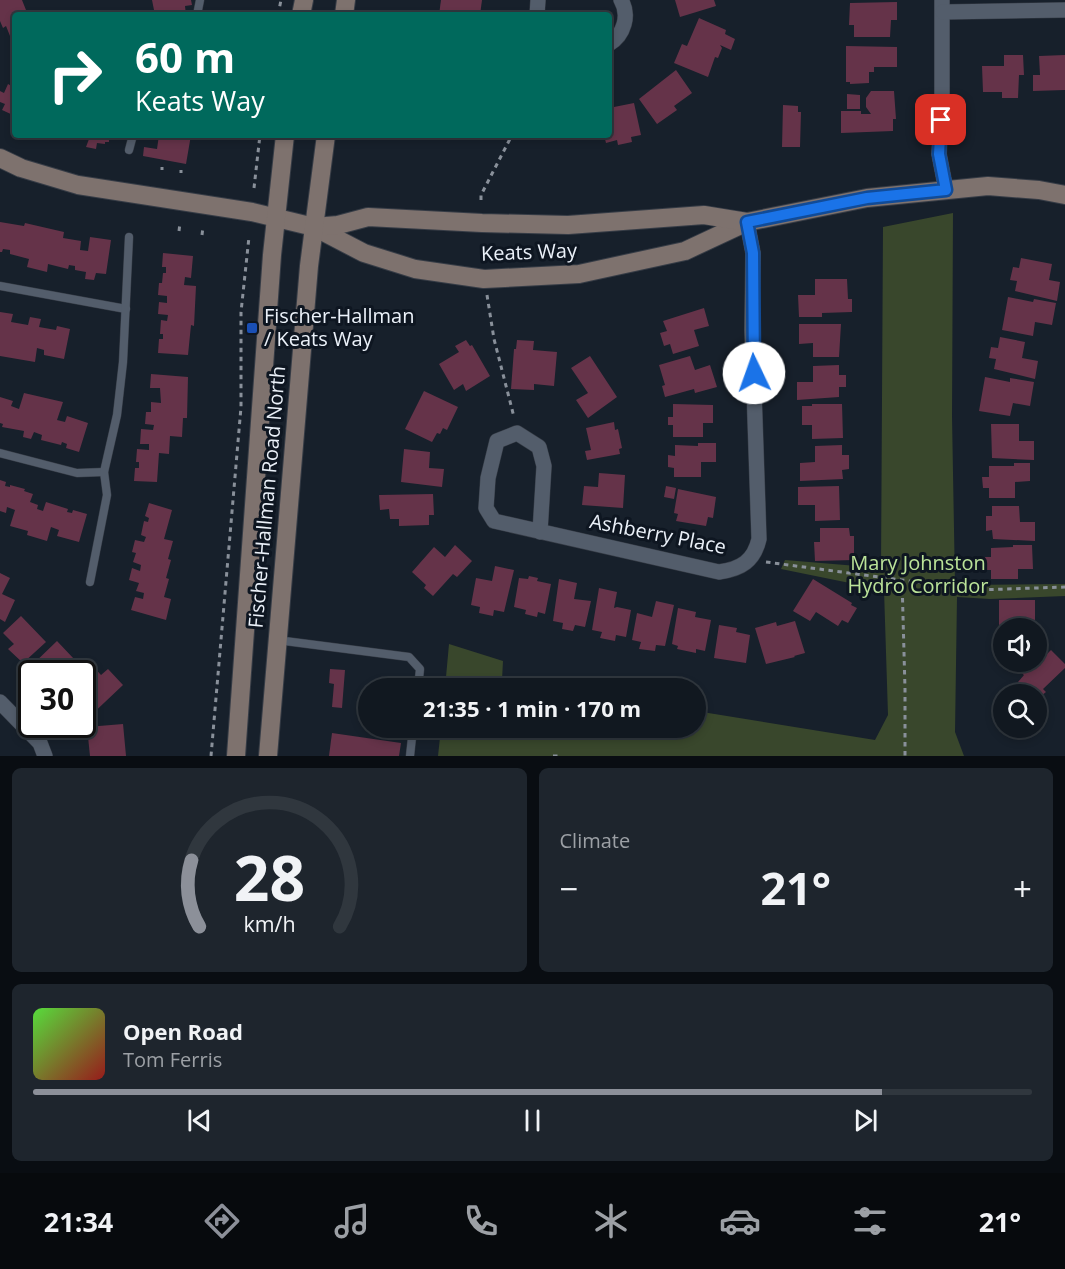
<!DOCTYPE html>
<meta charset="utf-8">
<style>
:root{--surface:#111820;--page:#1e252d;--text:#f1f3f6;--muted:#9ca0a5;--line:#30373e;--accent:#8c9099}
body{margin:0;font-family:"Open Sans",sans-serif;background:var(--page);color:var(--text);height:100vh;display:flex;flex-direction:column;font-size:22px;white-space:nowrap}
*{box-sizing:border-box;margin:0}
p{font-size:20px;color:var(--muted)}
.icon{flex:none;width:33px;height:33px;fill:none;stroke:currentColor;stroke-width:2;stroke-linecap:round;stroke-linejoin:round}
.map{position:relative;height:756px;overflow:hidden}
.panel{display:flex;flex-direction:column;gap:12px;padding:12px;background:#090d12;flex:1}
.panel>*{flex:none}
.guide{position:absolute;left:12px;top:12px;width:600px;height:126px;border-radius:6px;box-shadow:0 3px 9px #0003,0 0 0 2px var(--line);background:#00695c;color:#fff;overflow:hidden}
.fabs{position:absolute;left:993px;top:618px;display:grid;gap:12px}
.fabs a{display:grid;place-items:center;width:54px;height:54px;border-radius:50%;background:var(--surface);box-shadow:0 3px 9px #0003,0 0 0 2px var(--line);font-size:30px}
.speed{position:absolute;left:18px;top:660px;display:flex;gap:12px;font-size:30px;font-weight:700;text-align:center}
.speed>*{display:grid;place-content:center;width:78px;height:78px;border-radius:50%;background:var(--surface);box-shadow:0 3px 9px #0003,0 0 0 2px var(--line);line-height:1}
.speed .limit{border:3px solid #111;border-radius:9px;background:#fff;color:#111}
.pin{position:absolute;display:grid;place-items:center;width:51px;height:51px;color:#fff;margin:-26px;border-radius:12px;box-shadow:0 3px 9px #0006}
.me{position:absolute;width:66px;margin:-33px;rotate:357deg;stroke-linejoin:round;filter:drop-shadow(0 0 4px #0008)}
.turn{display:flex;align-items:center;gap:21px;height:126px;padding:0 24px;font-size:27px}
.turn .icon{width:78px;height:78px;stroke-width:2.5}
.turn b{display:block;font-size:42px;line-height:51px}
.big{font-size:45px;font-weight:700;line-height:1.1}
.panel .widget{flex:1;display:flex;flex-direction:column;justify-content:center;gap:9px;min-width:0;padding:0 21px;border-radius:9px;background:var(--page)}
.panel .dial{align-items:center;gap:0}
.dial svg{height:156px;overflow:visible;fill:none;stroke:var(--line);stroke-width:7;stroke-linecap:round;text-anchor:middle}
.dial text{fill:var(--text);stroke:none}
.song{display:flex;align-items:center;gap:18px}
.cover{width:72px;height:72px;border-radius:9px;background:linear-gradient(135deg,hsl(110 70% 55%),hsl(0 70% 35%))}
.played{height:6px;border-radius:3px;background:linear-gradient(90deg,var(--accent) 85%,var(--line) 85%)}
.keys{display:flex;justify-content:space-around;direction:ltr}
.heat{display:flex;justify-content:space-between;align-items:center;font-size:33px;direction:ltr}
.panel .tiles{flex:1;display:grid;gap:12px;grid-template-columns:1fr 1fr}
.widget:last-child{grid-column:span 2}
.trip{position:absolute;left:358px;top:678px;width:348px;height:60px;border-radius:30px;background:var(--surface);box-shadow:0 3px 9px #0003,0 0 0 2px var(--line);font-weight:700;line-height:60px;text-align:center}
.tabs{display:flex;height:96px;justify-content:space-around;align-items:center;background:#070a0d;color:var(--muted)}
.tabs .icon{width:42px;height:42px}
.tabs .active{color:var(--accent)}
.tabs b{font-size:27px;color:var(--text)}
.map>svg:first-child{display:block}
</style>
<div class="map">
<svg width="1065" height="756" viewBox="0 0 1065 756">
<rect width="100%" height="100%" fill="#17202b"/>
<g fill="#39472c">
<polygon points="953,213 952,416 955,585 1065,584 1065,596 990,599 957,597 955,732 964,756 438,756 441,728 696,728 696,711 875,740 888,715 884,590 781,569 785,560 881,568 883,227"/>
<polygon points="449,644 503,661 502,680 553,688 445,688"/>
</g>
<g fill="#653349">
<polygon points="0,0 22,0 28,15 15,15 15,40 12,41 6,26 3,28 0,21"/>
<polygon points="152,0 191,0 192,5 185,6 186,15 155,15"/>
<polygon points="441,0 482,0 480,15 439,15"/>
<polygon points="675,0 714,0 716,6 680,17"/>
<polygon points="897,2 897,20 891,20 890,37 854,37 854,25 849,25 850,3"/>
<polygon points="699,18 726,30 725,34 735,39 731,50 720,45 722,48 718,58 715,57 708,77 674,63 682,44 687,46"/>
<polygon points="846,46 897,47 897,67 874,67 874,72 869,72 869,83 850,84 850,82 846,82"/>
<polygon points="1004,55 1023,55 1024,75 1019,75 1018,98 1002,98 1002,92 983,92 982,66 1004,66"/>
<polygon points="1065,55 1065,90 1033,91 1033,75 1040,75 1039,56"/>
<polygon points="676,70 692,93 674,106 677,110 657,124 639,99"/>
<polygon points="8,84 15,88 15,116 2,110 5,104 0,102 0,91 4,93"/>
<polygon points="609,90 614,107 634,103 641,135 631,137 632,142 618,145 617,140 606,143 604,135 609,135"/>
<polygon points="871,91 894,91 896,119 893,119 893,131 841,133 841,111 861,111 861,114 871,114 866,107 866,98"/>
<polygon points="847,94 860,95 860,109 847,109"/>
<polygon points="783,105 798,106 798,112 801,112 800,147 782,147"/>
<polygon points="81,135 114,135 114,137 109,137 109,142 105,142 105,144 97,143 96,149 86,147 89,139 81,138"/>
<polygon points="159,135 191,135 186,164 143,156 144,147 157,149"/>
<polygon points="538,135 581,135 580,140 538,137"/>
<polygon points="0,222 24,226 25,223 64,232 63,238 81,241 80,250 88,251 90,237 111,240 106,274 96,273 94,280 85,279 86,272 75,270 75,266 69,265 68,269 48,264 47,272 27,267 29,259 10,254 10,250 3,249 2,252 0,252"/>
<polygon points="163,253 193,256 191,278 185,277 184,285 196,286 194,326 191,325 188,355 158,353 159,339 163,339 163,334 160,334 161,320 167,321 168,315 158,314 159,302 167,303 167,296 158,295 159,283 162,283 163,273 166,273 166,267 162,267"/>
<polygon points="1021,258 1052,264 1049,280 1060,282 1057,301 1015,291 1017,281 1010,280 1013,267 1019,268"/>
<polygon points="815,279 847,279 848,299 852,299 852,312 822,313 822,317 799,317 798,295 815,295"/>
<polygon points="1008,297 1033,302 1034,299 1056,303 1052,325 1035,322 1033,336 1002,330"/>
<polygon points="704,308 709,326 694,330 699,346 673,354 670,344 664,346 660,333 667,331 663,321"/>
<polygon points="0,312 13,314 11,322 28,325 30,317 41,319 39,327 56,330 57,326 70,329 64,359 44,355 44,350 37,348 35,362 0,356"/>
<polygon points="799,324 841,324 839,357 813,357 813,343 799,344"/>
<polygon points="1000,337 1025,342 1022,358 1038,361 1035,379 994,369 996,359 989,358 991,347 998,348"/>
<polygon points="466,340 470,346 472,345 490,376 466,391 463,384 454,390 439,364 459,352 455,346"/>
<polygon points="517,340 534,341 533,350 557,352 554,386 534,384 534,390 511,389 514,349 516,349"/>
<polygon points="590,356 617,397 588,418 576,400 588,393 571,368"/>
<polygon points="690,356 695,370 710,365 717,387 695,393 694,389 665,397 662,386 665,385 659,365"/>
<polygon points="839,365 839,375 846,375 846,387 839,387 839,397 797,400 797,382 813,382 813,366"/>
<polygon points="151,374 188,377 187,418 183,418 182,437 170,436 169,454 159,453 157,482 134,481 135,468 139,468 139,462 136,462 137,449 149,450 149,444 140,444 141,429 153,430 154,425 145,424 146,412 151,412 151,402 161,403 160,388 150,388"/>
<polygon points="985,377 1010,382 1010,378 1034,382 1030,406 1013,403 1010,416 979,411"/>
<polygon points="424,391 458,407 447,430 443,428 440,434 437,433 432,442 405,429"/>
<polygon points="24,393 63,402 57,420 65,422 67,416 88,423 79,452 66,448 67,444 62,442 61,445 41,440 42,435 34,432 31,439 23,437 24,431 2,427 3,424 0,423 0,397 13,401 11,406 19,409"/>
<polygon points="673,404 713,405 713,423 703,423 703,437 673,437 673,425 668,425 668,417 673,417"/>
<polygon points="812,404 842,404 843,438 812,439 812,425 802,425 802,406 812,406"/>
<polygon points="614,422 615,430 618,429 622,448 619,449 620,454 587,460 585,451 591,450 586,428"/>
<polygon points="991,424 1019,424 1019,441 1034,441 1034,460 992,458"/>
<polygon points="698,443 716,443 716,462 701,462 701,477 674,477 674,468 668,467 668,455 675,456 675,445 698,446"/>
<polygon points="842,445 842,455 849,455 849,469 842,470 843,479 800,481 800,463 815,462 815,446"/>
<polygon points="404,449 430,452 429,468 444,469 442,487 401,482"/>
<polygon points="1014,463 1030,463 1030,481 1015,482 1015,498 989,498 989,488 983,488 982,477 989,477 989,466 1014,466"/>
<polygon points="599,473 625,475 623,508 582,505 584,486 598,487"/>
<polygon points="0,480 6,482 5,486 10,487 10,485 25,489 24,491 33,494 30,502 38,505 37,509 43,511 46,502 68,509 67,512 72,513 73,510 87,514 79,542 57,536 59,530 51,527 47,541 27,535 28,531 10,526 15,510 7,507 6,513 0,511"/>
<polygon points="666,486 676,488 674,499 664,497"/>
<polygon points="839,486 840,520 815,521 815,505 798,505 798,487"/>
<polygon points="678,489 716,497 713,518 708,517 706,526 676,521 678,514 674,513"/>
<polygon points="433,494 434,515 429,515 429,525 399,526 399,519 390,519 389,509 380,510 379,495"/>
<polygon points="149,503 172,510 164,539 173,541 168,559 171,560 166,578 169,579 164,597 171,599 166,620 131,610 135,597 143,599 144,593 136,591 139,583 129,580 132,568 140,571 141,565 133,562 136,553 132,552 135,540 144,542 146,537 141,535 144,521 148,522 149,518 145,516"/>
<polygon points="992,506 1019,506 1020,522 1035,522 1035,541 993,539 992,530 986,531 986,516 992,516"/>
<polygon points="820,528 849,528 850,536 854,536 854,560 815,561 814,542 820,542"/>
<polygon points="455,545 472,561 457,577 453,574 433,596 424,588 426,585 412,572 434,547 445,557"/>
<polygon points="1013,545 1032,545 1033,569 1018,569 1018,579 991,579 991,570 986,570 985,557 991,557 991,548 1013,547"/>
<polygon points="495,566 514,570 504,612 494,610 493,616 479,613 480,607 471,605 476,578 492,581"/>
<polygon points="0,573 10,578 2,594 15,600 5,622 0,619"/>
<polygon points="529,576 538,578 537,581 551,584 545,614 538,612 537,617 525,614 526,610 514,607 519,578 528,579"/>
<polygon points="559,579 577,583 574,599 591,601 585,627 575,625 573,631 562,629 563,623 553,621"/>
<polygon points="813,579 852,603 851,605 857,608 848,623 842,620 838,626 816,612 810,621 793,611"/>
<polygon points="599,588 617,592 614,608 617,607 631,610 626,637 616,635 615,641 600,638 602,632 592,630"/>
<polygon points="999,600 1035,600 1035,620 1029,619 1029,628 1004,628 1004,639 999,639"/>
<polygon points="656,601 674,605 665,646 656,645 655,651 639,649 641,642 632,640 637,613 652,617"/>
<polygon points="678,608 696,612 695,617 711,620 705,651 696,649 696,653 677,649 678,646 672,644"/>
<polygon points="21,616 46,642 23,663 8,649 14,644 3,633"/>
<polygon points="795,621 805,653 794,656 795,657 766,664 755,628 776,622 777,626"/>
<polygon points="719,625 737,628 736,632 750,635 746,663 714,658"/>
<polygon points="57,641 74,659 64,669 68,674 34,674 29,668"/>
<polygon points="1051,650 1065,664 1065,668 1043,689 1046,692 1036,700 1036,694 1030,694 1018,682 1024,675 1008,662 1027,662 1033,668"/>
<polygon points="89,662 101,675 108,669 123,685 87,719 82,714 82,674 77,674"/>
<polygon points="330,669 345,670 342,708 332,707 334,684 329,683"/>
<polygon points="123,724 126,756 90,756 87,727"/>
<polygon points="332,733 401,743 399,756 329,756"/>
</g>
<g fill="none" stroke-linecap="round" stroke-linejoin="round">
<g stroke="#363c46" stroke-width="9">
<g id="lane">
<polyline points="197,15 200,0"/>
<polyline points="129,150 133,135"/>
<polyline points="0,286 126,309"/>
<polyline points="0,453 77,473 104,472"/>
<polyline points="90,582 107,495 104,472 117,415 123,362 129,237"/>
<polyline points="277,640 409,657 420,669 418,688"/>
<polyline points="410,756 413,728"/>
</g>
</g>
<g stroke="#363c46" stroke-width="16">
<g id="street">
<polyline points="942,0 942,103 939,154 946,190"/>
<polyline points="943,12 1065,10"/>
<polyline points="537,15 538,0"/>
<path d="M609 44C624 35 630 15 621 0"/>
<path d="M540 532 544 466 539 447 517 433 497 441 488 478 486 508 494 521 719 572C741 569 754 561 759 539L752 330 753 253 747 222"/>
<polyline points="0,702 40,743 45,756"/>
</g>
</g>
<g stroke="#363c46" stroke-width="20">
<g id="secondary">
<polyline points="301,15 304,0"/>
<polyline points="344,15 346,0"/>
<polyline points="0,158 21,168 78,185 252,212 314,227 364,253 415,269 484,279 579,274 685,251 747,222 867,198 988,186 1039,190 1065,195"/>
<polyline points="315,227 338,225 368,217 482,223 568,225 704,215 747,222"/>
<polyline points="236,756 272,255 285,135"/>
<polyline points="268,756 309,266 326,135"/>
</g>
</g>
<g stroke="#89909a" stroke-width="3" stroke-dasharray="4.5 4.5" stroke-linecap="butt">
<polyline points="278,15 281,0"/>
<polyline points="162,170 162,167"/>
<polyline points="181,173 181,170"/>
<polyline points="254,188 260,135"/>
<polyline points="481,200 481,195 512,135"/>
<polyline points="179,231 180,223"/>
<polyline points="202,235 203,227"/>
<polyline points="487,295 494,339 514,417"/>
<polyline points="766,562 977,590 1065,587"/>
<polyline points="902,580 905,689 905,756"/>
<polyline points="211,756 241,407 241,312 249,237"/>
<polyline points="553,756 562,756"/>
</g>
<use href="#lane" stroke="#535d6b" stroke-width="8"/>
<use href="#street" stroke="#535d6b" stroke-width="15"/>
<use href="#secondary" stroke="#7e726e" stroke-width="18"/>
</g>
<g fill="none" stroke-linecap="round" stroke-linejoin="round">
<g stroke="#114b97" stroke-width="15">
<polyline id="route" points="754,373 753,253 747,222 867,198 946,190 939,154 941,120"/>
</g>
<use href="#route" stroke="#1a73e8" stroke-width="10"/>
</g>
<rect fill="#1a4fb4" stroke="#0e1621" stroke-width="2" x="246" y="322" width="12" height="12" rx="3"/>
<g text-anchor="middle" stroke-width="6" stroke-linejoin="round" paint-order="stroke">
<g font-size="20" fill="#ebf1f9" stroke="#0e1621">
<text transform="translate(529 252) rotate(-2)" y="7">Keats Way</text>
<text transform="translate(267 497) rotate(-85)" y="7">Fischer-Hallman Road North</text>
<text transform="translate(658 534) rotate(11)" y="7">Ashberry Place</text>
</g>
<g font-size="20" fill="#ebf1f9" stroke="#0e1621" text-anchor="start">
<text x="264" y="323">Fischer-Hallman<tspan x="264" dy="23">/ Keats Way</tspan></text>
</g>
<g font-size="20" fill="#bbe399" stroke="#0e1621">
<text x="918" y="570">Mary Johnston<tspan x="918" dy="23">Hydro Corridor</tspan></text>
</g>
</g>
</svg>
<div class="fabs">
<a><svg class="icon" aria-label="sound" viewBox="0 0 24 24"><path d="M4 9h4l5-4v14l-5-4H4zM17 9q2 3 0 6"/></svg></a>
<a><svg class="icon" aria-label="search" viewBox="0 0 24 24"><circle cx="10" cy="10" r="6"/><path d="M15 15l6 6"/></svg></a>
</div>
<div class="speed"><div class="limit">30</div></div>
<div class="pin" style="left:941px;top:120px;background:#d93025"><svg class="icon" aria-label="arrive" viewBox="0 0 24 24"><path d="M6 21V4h12l-3 4 3 4H6"/></svg></div>
<svg class="me" style="left:754px;top:373px" viewBox="-20 -20 40 40"><circle r="19" fill="#fff"/><path d="M0-13L10 11 0 6-10 11z" fill="#1a73e8"/></svg>
<div class="trip">21:35 · 1 min · 170 m</div>
<div class="guide">
<div class="turn"><svg class="icon" aria-label="right" viewBox="0 0 24 24"><path d="M7 20v-9h11M14 6l5 5-5 5"/></svg><div><b>60 m</b>Keats Way</div></div>
</div>
</div>
<section class="panel">
<div class="tiles">
<div class="widget dial"><svg viewBox="0 0 100 80">
<path d="M14 69A42 42 0 1 1 86 69"/>
<path d="M14 69A42 42 0 0 1 10 35" stroke="#8c9099"/>
<text x="50" y="56" font-size="32" font-weight="700">28</text>
<text x="50" y="72" font-size="11">km/h</text>
</svg></div>
<div class="widget"><p>Climate</p>
<div class="heat"><a>−</a><b class="big">21°</b><a>+</a></div>
</div>
<div class="widget">
<div class="song"><i class="cover"></i><div><b>Open Road</b><p>Tom Ferris</p></div></div>
<div class="played"></div>
<div class="keys"><svg class="icon" aria-label="previous" viewBox="0 0 24 24"><path d="M18 5L8 12l10 7zM5 5v14"/></svg><svg class="icon" aria-label="pause" viewBox="0 0 24 24"><path d="M8 5v14M16 5v14"/></svg><svg class="icon" aria-label="next" viewBox="0 0 24 24"><path d="M6 5l10 7-10 7zM19 5v14"/></svg></div>
</div>
</div>
</section>
<nav class="tabs">
<b>21:34</b>
<svg class="icon active" aria-label="directions" viewBox="0 0 24 24"><path d="M12 3l9 9-9 9-9-9zM9 14v-3h6M13 9l2 2-2 2"/></svg>
<svg class="icon" aria-label="music" viewBox="0 0 24 24"><path d="M9 18V5l10-2v13"/><circle cx="6" cy="18" r="3"/><circle cx="16" cy="16" r="3"/></svg>
<svg class="icon" aria-label="phone" viewBox="0 0 24 24"><path d="M5 4h4l2 5-3 2q2 4 5 5l2-3 5 2v4C11 20 4 13 5 4z"/></svg>
<svg class="icon" aria-label="climate" viewBox="0 0 24 24"><path d="M12 3v18M4 7l16 10M4 17L20 7"/></svg>
<svg class="icon" aria-label="car" viewBox="0 0 24 24"><path d="M5 17H2v-5l4-1 3-4h7l3 4 3 1v5h-3M9 17h6M6 11h13"/><circle cx="7" cy="17" r="2"/><circle cx="17" cy="17" r="2"/></svg>
<svg class="icon" aria-label="filters" viewBox="0 0 24 24"><path d="M4 7h16M4 17h16"/><circle cx="9" cy="7" r="2"/><circle cx="15" cy="17" r="2"/></svg>
<b>21°</b>
</nav>
